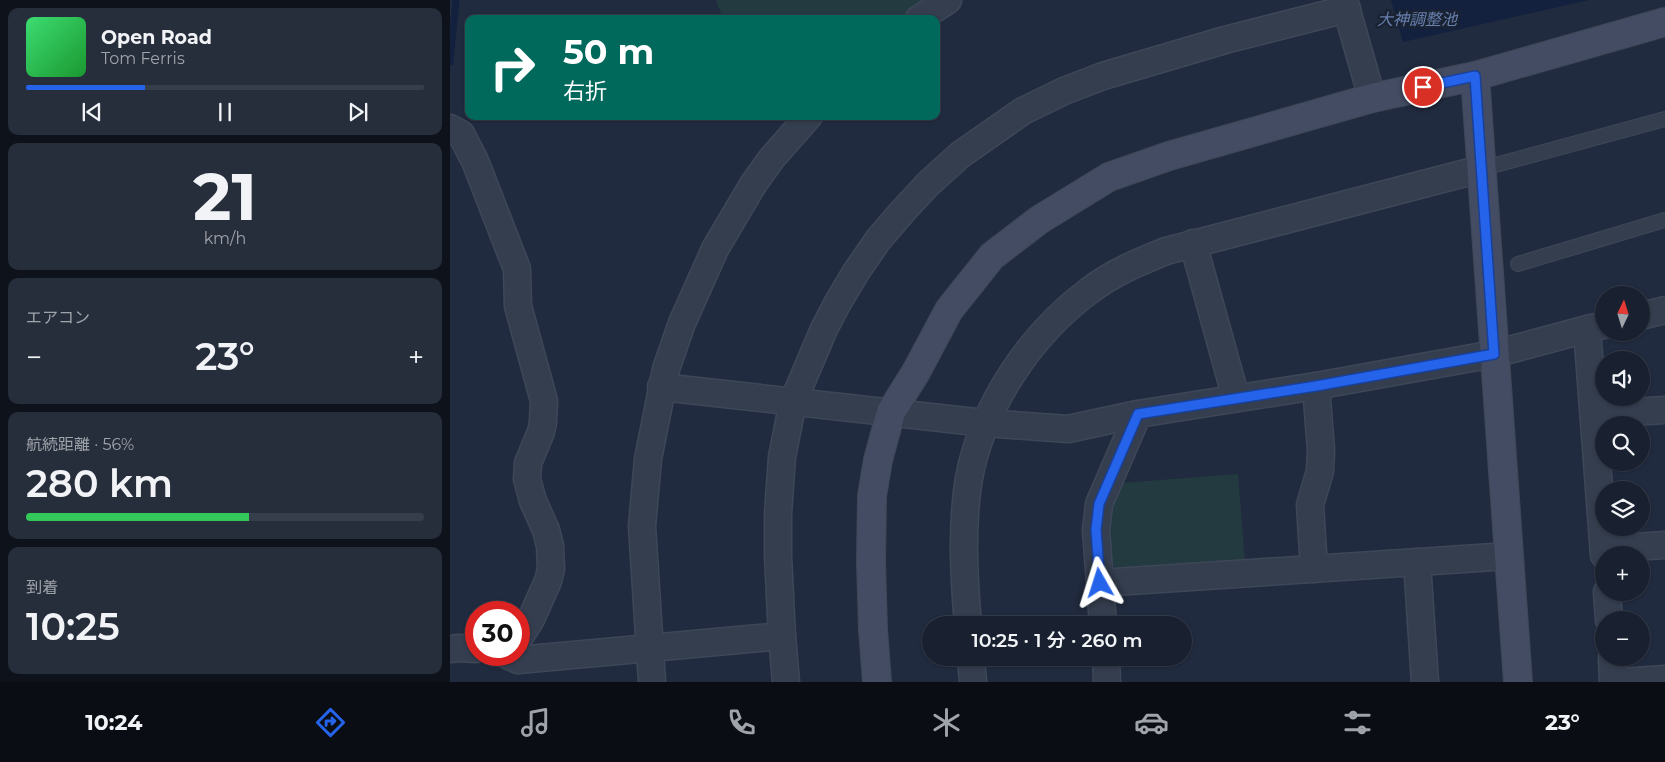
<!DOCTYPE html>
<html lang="ja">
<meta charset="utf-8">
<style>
:root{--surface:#19202f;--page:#262d3b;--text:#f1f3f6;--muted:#9fa3aa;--line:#373e4b;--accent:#2563eb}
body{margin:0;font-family:Montserrat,"Noto Sans JP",sans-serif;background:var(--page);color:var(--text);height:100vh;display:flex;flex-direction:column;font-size:19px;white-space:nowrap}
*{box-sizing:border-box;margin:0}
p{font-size:16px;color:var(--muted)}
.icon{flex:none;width:28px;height:28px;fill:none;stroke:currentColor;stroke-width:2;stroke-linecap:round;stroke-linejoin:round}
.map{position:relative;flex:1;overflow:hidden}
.sheet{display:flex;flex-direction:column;gap:8px;padding:8px;background:#0e121a;width:450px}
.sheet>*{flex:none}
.guide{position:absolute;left:15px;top:15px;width:475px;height:105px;border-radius:10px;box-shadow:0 1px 4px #0004,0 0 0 1px var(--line);background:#00695c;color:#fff;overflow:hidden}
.needle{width:32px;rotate:4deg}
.fabs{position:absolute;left:1145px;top:286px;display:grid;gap:10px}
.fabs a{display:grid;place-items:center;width:55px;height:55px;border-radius:50%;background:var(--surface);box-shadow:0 1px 4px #0004,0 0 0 1px var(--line);font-size:25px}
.speed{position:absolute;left:15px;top:601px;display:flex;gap:10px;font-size:25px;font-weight:700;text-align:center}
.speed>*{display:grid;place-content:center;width:65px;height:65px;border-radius:50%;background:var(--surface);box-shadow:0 1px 4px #0004,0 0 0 1px var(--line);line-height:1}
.speed .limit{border:8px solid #d22;background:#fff;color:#111}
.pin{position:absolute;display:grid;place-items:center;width:42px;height:42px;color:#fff;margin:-21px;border:2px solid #fff;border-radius:50%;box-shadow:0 1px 5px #0007}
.me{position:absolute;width:55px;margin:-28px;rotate:354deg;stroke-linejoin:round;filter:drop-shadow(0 0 4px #0008)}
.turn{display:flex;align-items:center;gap:18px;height:105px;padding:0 15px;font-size:22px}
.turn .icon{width:65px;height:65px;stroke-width:2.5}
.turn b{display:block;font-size:35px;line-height:42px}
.big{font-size:38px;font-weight:600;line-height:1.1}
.sheet .tile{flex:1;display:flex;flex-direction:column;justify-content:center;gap:8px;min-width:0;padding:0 18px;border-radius:10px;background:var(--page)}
.sheet .dial{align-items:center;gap:0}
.dial b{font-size:65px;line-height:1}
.song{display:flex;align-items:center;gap:15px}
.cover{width:60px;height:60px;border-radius:8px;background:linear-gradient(135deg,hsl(140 70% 55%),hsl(130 70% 35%))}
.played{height:5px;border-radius:2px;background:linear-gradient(90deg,var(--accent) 30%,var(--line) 30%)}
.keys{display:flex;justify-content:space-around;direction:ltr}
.heat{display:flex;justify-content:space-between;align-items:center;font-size:28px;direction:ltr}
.charge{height:8px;border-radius:4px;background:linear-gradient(90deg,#34c759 56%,var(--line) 0)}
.trip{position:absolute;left:472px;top:616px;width:270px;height:50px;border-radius:25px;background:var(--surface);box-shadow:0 1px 4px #0004,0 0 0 1px var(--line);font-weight:600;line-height:50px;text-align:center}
.tab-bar{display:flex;height:80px;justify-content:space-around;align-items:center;background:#0a0d13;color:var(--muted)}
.tab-bar .icon{width:35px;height:35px}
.tab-bar .current{color:var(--accent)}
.tab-bar b{font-size:22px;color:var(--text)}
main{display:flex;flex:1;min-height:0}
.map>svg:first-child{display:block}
</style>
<main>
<section class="sheet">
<div class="tile">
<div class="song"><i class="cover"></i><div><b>Open Road</b><p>Tom Ferris</p></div></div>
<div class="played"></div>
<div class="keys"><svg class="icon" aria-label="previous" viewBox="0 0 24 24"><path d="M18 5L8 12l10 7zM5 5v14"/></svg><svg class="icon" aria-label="pause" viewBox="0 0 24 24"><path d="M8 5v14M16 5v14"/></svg><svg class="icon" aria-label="next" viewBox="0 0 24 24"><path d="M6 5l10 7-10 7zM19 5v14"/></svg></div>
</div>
<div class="tile dial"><b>21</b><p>km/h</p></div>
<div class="tile"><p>エアコン</p>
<div class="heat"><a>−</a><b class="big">23°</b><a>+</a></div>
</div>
<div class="tile"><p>航続距離 · 56%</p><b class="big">280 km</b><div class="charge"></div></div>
<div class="tile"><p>到着</p><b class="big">10:25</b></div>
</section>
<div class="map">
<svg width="1215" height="682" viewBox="0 0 1215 682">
<rect width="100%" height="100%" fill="#212b3f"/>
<g fill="#233a40">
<polygon points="266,0 480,0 451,19 273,19"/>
<polygon points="788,474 795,563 670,571 659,562 658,535 661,507 671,483"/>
</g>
<polygon fill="#13213e" points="941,0 1139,0 953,42"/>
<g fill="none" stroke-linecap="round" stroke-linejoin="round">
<polyline stroke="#13213e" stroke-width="7" points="0,62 6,0"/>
<g stroke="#3e4758" stroke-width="16">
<g id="lane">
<polyline points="1031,169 1215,119"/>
<polyline points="1068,264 1215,220"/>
</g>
</g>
<g stroke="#3e4758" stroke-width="29">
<g id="street">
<polyline points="894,0 922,98"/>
<polyline points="469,19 498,0"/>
<polyline points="0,128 11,134 25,161 67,269 68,306 94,401 93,422 91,432 78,463 77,479 83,501 96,530 100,546 101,569 98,581 81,619 69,638"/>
<polyline points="743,243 786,398"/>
<polyline points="1191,316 1215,310"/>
<polyline points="1154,325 1137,329 1154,555"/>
<polyline points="211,387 535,423 618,429 688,414"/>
<polyline points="1144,414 1215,410"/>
<polyline points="1154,549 1215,545"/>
<polyline points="967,562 975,682"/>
<polyline points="864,569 860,505 870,471 871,450 866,386"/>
<polyline points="650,583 1059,556"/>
<polyline points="1157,592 1159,620"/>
<path d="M518 625C514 577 511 526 519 478 533 405 580 335 639 291 662 273 689 262 716 251L1031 169"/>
<polyline points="653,625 646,530 649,504 688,414 866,386 1044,354 1137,329"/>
<polyline points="332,636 328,556 328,514 332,457 343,402 374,329 387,304 406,272 428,240 452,212 478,184 510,155 573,111 614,91 653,76 775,40 897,9"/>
<polyline points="0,649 9,648 26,649"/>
<polyline points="57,655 68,660 332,636 336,682"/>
<polyline points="521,658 523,682"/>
<polyline points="656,658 657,682"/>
<polyline points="1162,658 1163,682"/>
<polyline points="202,682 192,526 198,459 216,369 232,323 265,249 304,183 322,158 359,116"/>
<polyline points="1170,682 1215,679"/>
</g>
</g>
<g stroke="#3e4758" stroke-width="30">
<g id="secondary">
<polyline points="1025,76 1068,682"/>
<polyline points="427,682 423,629 421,562 422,496 428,460 441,412 466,372 499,310 542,256 589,220 659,177 719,156 922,98 1025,76 1215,22"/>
</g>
</g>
<use href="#lane" stroke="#353e4f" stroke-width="14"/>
<use href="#street" stroke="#353e4f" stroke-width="26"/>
<use href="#secondary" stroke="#434c62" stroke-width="28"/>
</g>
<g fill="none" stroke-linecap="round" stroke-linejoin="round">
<g stroke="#184099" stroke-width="12">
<polyline id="route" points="650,583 646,530 649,504 688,414 866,386 1044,354 1025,76 973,87"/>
</g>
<use href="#route" stroke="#2563eb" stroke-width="9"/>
</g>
<g text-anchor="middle" stroke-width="5" stroke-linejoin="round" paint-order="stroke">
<g font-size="16" font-style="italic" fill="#677fac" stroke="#1a2334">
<text x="967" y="25">大神調整池</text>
</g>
</g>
</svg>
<div class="fabs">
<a><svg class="needle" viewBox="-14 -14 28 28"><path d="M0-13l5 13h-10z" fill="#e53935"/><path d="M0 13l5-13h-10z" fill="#9fa3aa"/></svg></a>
<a><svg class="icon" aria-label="sound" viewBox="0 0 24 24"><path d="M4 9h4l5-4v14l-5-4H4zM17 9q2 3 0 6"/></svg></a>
<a><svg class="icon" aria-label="search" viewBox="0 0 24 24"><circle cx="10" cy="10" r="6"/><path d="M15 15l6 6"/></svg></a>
<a><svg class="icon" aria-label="layers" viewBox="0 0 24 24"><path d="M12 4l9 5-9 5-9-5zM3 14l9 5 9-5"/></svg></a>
<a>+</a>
<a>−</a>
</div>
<div class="speed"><div class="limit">30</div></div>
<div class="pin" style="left:973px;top:87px;background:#d93025"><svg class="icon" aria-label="arrive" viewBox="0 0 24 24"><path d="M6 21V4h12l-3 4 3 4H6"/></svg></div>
<svg class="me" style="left:650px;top:583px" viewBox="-20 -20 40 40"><path d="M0-17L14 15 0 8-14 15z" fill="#2563eb" stroke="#fff" stroke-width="4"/></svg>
<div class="trip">10:25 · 1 分 · 260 m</div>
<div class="guide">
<div class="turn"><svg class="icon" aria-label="right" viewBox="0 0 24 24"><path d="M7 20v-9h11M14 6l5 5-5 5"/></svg><div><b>50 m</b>右折</div></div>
</div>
</div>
</main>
<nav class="tab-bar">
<b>10:24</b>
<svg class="icon current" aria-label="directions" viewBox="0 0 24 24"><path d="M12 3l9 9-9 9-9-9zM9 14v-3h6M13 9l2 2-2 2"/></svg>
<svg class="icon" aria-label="music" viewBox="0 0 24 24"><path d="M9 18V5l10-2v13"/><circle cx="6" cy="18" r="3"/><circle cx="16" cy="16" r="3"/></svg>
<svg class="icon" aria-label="phone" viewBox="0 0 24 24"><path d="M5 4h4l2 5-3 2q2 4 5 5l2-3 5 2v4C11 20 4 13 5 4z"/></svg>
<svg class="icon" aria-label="climate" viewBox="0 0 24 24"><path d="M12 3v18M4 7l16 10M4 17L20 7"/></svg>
<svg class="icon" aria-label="car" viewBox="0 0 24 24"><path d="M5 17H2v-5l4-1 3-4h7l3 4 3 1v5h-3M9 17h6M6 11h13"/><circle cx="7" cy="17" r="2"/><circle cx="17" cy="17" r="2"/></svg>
<svg class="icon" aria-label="filters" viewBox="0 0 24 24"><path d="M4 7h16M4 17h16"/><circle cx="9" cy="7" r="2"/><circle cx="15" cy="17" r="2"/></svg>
<b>23°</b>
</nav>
